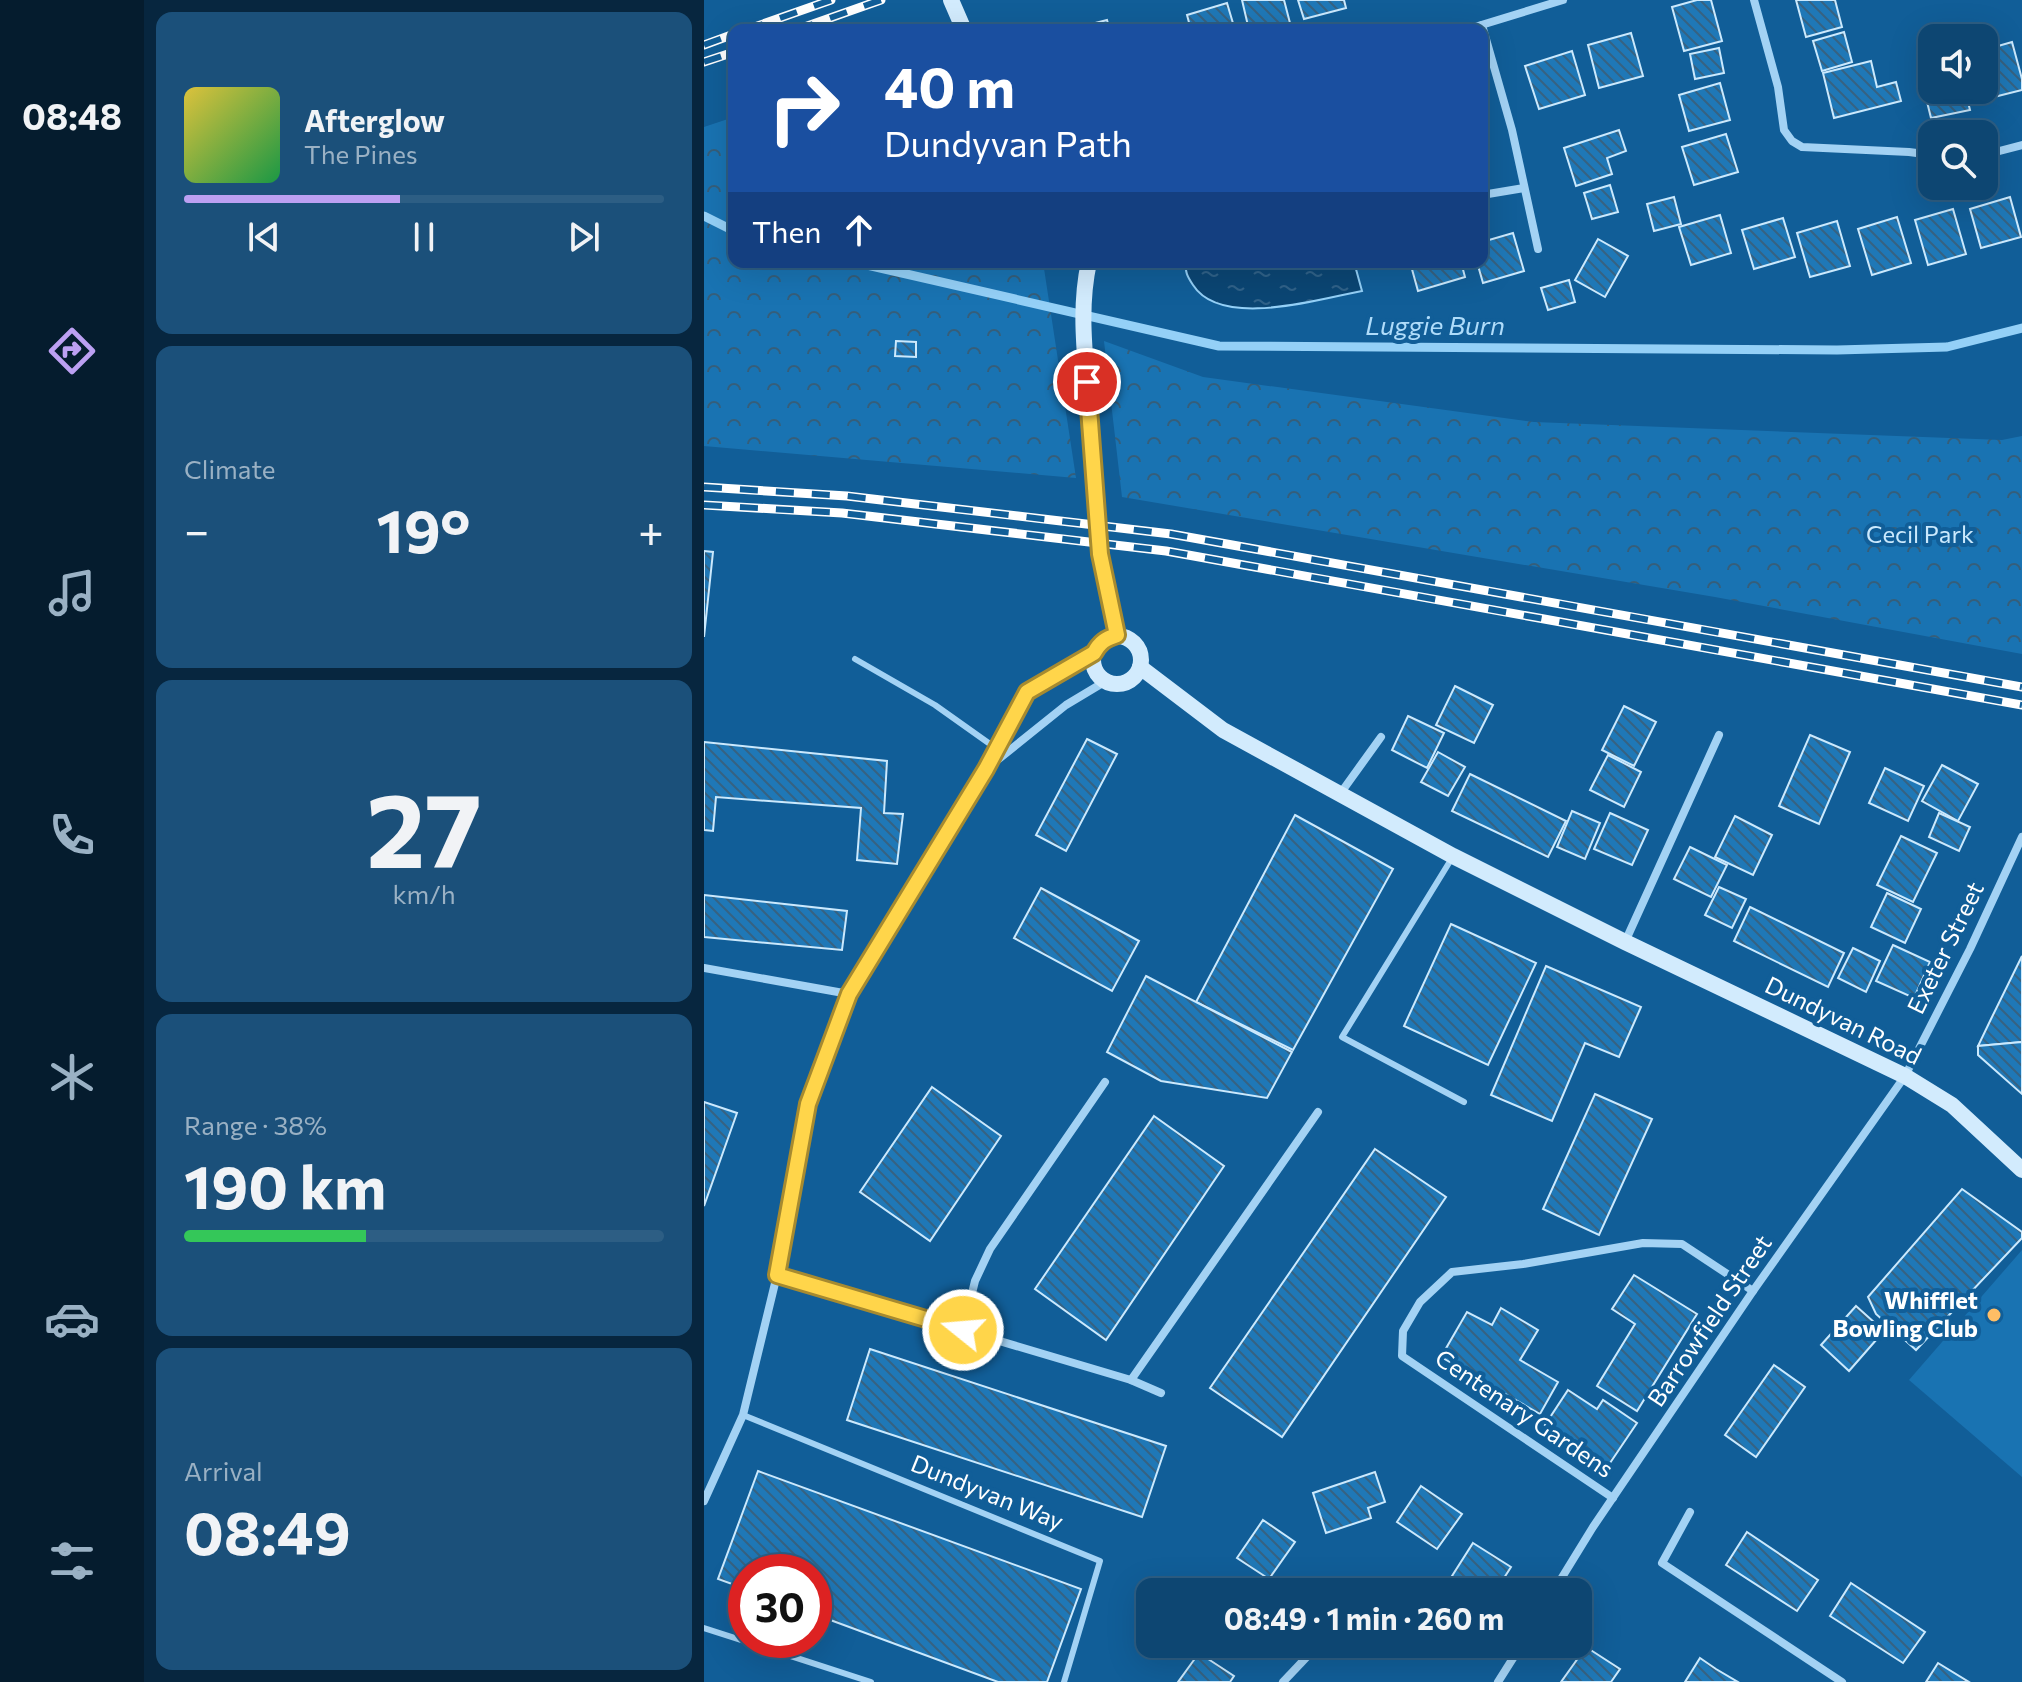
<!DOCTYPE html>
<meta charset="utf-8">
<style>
:root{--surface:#0d4672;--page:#1b507a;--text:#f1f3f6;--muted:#9ab1c4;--line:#2d5e84;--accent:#bca0f2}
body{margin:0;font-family:Commissioner,sans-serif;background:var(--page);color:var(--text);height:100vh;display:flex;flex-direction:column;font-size:30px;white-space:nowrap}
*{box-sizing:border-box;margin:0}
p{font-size:26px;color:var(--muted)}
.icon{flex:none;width:44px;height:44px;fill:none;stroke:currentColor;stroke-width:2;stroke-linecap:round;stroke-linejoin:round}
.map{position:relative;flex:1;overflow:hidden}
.panel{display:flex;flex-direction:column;gap:12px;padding:12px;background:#07263f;width:560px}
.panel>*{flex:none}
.hud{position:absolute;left:24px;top:24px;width:760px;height:244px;border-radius:16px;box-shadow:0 8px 32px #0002,0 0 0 2px var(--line);background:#1a4fa0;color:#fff;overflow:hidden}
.controls{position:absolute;left:1214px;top:24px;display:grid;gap:16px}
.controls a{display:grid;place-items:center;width:80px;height:80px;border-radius:16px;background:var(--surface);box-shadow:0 8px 32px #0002,0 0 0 2px var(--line);font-size:40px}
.speed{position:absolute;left:24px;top:1554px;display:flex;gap:16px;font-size:40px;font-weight:700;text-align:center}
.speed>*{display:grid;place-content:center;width:104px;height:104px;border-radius:50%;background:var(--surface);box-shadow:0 8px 32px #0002,0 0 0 2px var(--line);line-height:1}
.speed .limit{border:12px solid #d22;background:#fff;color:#111}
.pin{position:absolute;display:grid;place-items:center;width:68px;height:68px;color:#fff;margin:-34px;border:4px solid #fff;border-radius:50%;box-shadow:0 2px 8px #0007}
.me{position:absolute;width:88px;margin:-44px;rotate:287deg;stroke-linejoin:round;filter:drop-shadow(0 0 6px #0008)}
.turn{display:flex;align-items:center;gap:28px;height:168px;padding:0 24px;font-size:36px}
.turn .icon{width:104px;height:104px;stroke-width:2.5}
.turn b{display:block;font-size:56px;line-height:68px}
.then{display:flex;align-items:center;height:76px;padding:0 24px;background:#0003;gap:16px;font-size:30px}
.big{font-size:60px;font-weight:700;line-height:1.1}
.panel .card{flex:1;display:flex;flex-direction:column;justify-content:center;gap:12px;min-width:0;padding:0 28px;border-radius:16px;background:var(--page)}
.panel .dial{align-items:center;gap:0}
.dial b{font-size:104px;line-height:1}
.song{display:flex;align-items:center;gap:24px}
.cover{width:96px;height:96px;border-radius:12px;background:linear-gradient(135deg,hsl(50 70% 55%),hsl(140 70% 35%))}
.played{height:8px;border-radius:4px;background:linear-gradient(90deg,var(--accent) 45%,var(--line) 45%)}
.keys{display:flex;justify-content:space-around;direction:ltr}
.heat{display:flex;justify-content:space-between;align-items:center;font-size:44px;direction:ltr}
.charge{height:12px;border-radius:6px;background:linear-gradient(90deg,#34c759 38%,var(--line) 0)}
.trip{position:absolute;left:432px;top:1578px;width:456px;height:80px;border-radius:16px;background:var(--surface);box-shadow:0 8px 32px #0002,0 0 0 2px var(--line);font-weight:700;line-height:80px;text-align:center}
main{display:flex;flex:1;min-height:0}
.tabs{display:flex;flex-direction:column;width:144px;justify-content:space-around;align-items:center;background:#051c2e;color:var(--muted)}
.tabs .icon{width:56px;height:56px}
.tabs .selected{color:var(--accent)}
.tabs b{font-size:36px;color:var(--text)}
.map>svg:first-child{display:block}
</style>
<main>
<nav class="tabs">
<b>08:48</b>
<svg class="icon selected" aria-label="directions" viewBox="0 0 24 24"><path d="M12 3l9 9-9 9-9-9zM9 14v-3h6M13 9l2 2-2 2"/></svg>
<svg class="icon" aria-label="music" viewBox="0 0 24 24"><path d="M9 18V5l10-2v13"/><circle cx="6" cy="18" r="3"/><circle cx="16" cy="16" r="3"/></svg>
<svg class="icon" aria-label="phone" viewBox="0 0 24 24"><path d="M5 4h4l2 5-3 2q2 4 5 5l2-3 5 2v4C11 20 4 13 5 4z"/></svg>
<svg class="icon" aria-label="climate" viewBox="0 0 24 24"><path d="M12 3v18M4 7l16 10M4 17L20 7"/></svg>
<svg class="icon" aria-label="car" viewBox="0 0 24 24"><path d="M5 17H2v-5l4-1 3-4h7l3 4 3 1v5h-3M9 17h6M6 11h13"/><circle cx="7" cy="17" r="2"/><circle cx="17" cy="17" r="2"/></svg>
<svg class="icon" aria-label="filters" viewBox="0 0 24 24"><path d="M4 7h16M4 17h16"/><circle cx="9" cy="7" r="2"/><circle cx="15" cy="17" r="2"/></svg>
</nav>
<section class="panel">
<div class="card">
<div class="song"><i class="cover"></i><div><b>Afterglow</b><p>The Pines</p></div></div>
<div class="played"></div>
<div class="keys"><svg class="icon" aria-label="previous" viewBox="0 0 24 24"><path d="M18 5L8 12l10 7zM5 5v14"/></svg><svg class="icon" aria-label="pause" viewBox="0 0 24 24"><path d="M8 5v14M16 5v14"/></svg><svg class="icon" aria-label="next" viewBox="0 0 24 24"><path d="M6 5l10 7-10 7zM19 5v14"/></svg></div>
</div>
<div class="card"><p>Climate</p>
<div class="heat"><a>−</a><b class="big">19°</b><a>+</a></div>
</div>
<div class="card dial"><b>27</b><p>km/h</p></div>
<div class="card"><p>Range · 38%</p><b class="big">190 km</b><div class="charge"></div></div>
<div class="card"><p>Arrival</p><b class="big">08:49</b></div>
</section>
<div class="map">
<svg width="1318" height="1682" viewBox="0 0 1318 1682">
<defs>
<pattern id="park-crowns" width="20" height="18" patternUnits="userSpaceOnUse" patternTransform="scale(2)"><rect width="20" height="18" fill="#1973b2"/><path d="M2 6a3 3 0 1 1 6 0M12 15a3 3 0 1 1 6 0" fill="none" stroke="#355e7a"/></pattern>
<pattern id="water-ripples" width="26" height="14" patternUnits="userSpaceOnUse" patternTransform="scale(2)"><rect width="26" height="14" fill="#0b4674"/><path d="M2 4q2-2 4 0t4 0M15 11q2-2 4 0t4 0" fill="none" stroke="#306289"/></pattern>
<pattern id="building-back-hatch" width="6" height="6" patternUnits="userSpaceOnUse" patternTransform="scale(2)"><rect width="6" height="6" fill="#1f78b7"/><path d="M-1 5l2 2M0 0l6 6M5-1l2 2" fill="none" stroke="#366282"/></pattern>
</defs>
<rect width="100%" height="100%" fill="#115e98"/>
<g fill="url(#park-crowns)">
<polygon points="30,117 30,262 339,262 372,478 0,446 0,127"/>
<polygon points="400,341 499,377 830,422 1298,440 1318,436 1318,654 1011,597 418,497"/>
</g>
<polygon fill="#1973b2" points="1318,1250 1318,1477 1205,1380"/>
<path fill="url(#water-ripples)" stroke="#94d0f7" stroke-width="2" d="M482 262H650L658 291C615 299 517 329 489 285 483 276 481 272 482 262Z"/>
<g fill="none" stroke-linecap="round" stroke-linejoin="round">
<g stroke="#94d0f7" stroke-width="9">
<polyline points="0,216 30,231"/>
<polyline points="150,262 515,346 1133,350 1243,347 1318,328"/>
</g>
</g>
<g fill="url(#building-back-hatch)" stroke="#cbe9fd" stroke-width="2">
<polygon points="538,0 580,0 586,23 559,30 545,30"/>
<polygon points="594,0 640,0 642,8 600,19"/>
<polygon points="993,0 1007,0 1018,41 980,51 968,7"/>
<polygon points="1092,0 1131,0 1138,27 1102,37"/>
<polygon points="523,3 531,30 487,30 483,15"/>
<polygon points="403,20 406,30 364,30"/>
<polygon points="1140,32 1148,62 1118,71 1109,41"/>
<polygon points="927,33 939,76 895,88 884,45"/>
<polygon points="1308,42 1318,79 1318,90 1278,100 1275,90 1280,90 1280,50"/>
<polygon points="1015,48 1020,73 991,79 986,54"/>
<polygon points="868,51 881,95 835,109 821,66"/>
<polygon points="1167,61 1173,87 1192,82 1197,101 1130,118 1119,73"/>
<polygon points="1228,66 1228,90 1261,90 1266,110 1227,118 1215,69"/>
<polygon points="1016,83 1026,120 985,131 975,95"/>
<polygon points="915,130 922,151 903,158 908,174 872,186 860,148"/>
<polygon points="1022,134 1034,172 990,185 978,147"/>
<polygon points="906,185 914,212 888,219 880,193"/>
<polygon points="970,197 977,224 950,231 943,204"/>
<polygon points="1306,197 1317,237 1277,248 1266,209"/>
<polygon points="1249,209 1262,254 1224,265 1211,220"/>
<polygon points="1016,215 1027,253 987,265 975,227"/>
<polygon points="1193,217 1207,263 1168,275 1154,229"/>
<polygon points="1079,218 1091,257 1050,269 1038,230"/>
<polygon points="1133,221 1146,266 1106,277 1093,233"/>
<polygon points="809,233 820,271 779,283 773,262 778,262 778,242"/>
<polygon points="894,239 924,256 901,297 871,280"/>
<polygon points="706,262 757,262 761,277 714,291"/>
<polygon points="865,280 871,302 844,310 837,288"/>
<polygon points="192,341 212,342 212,357 191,356"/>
<polygon points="0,551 9,552 0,637"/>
<polygon points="751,686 789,705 770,743 732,725"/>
<polygon points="920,706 952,722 930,766 898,750"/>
<polygon points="704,716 740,733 723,768 688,750"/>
<polygon points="1106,735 1146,752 1115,824 1075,806"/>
<polygon points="383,739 413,754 362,851 332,835"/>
<polygon points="0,742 183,761 180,813 199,814 193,864 153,860 157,808 12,797 9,831 0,830"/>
<polygon points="734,752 761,767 744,796 717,782"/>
<polygon points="904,755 937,772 920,807 886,790"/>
<polygon points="1238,765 1274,784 1254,821 1218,801"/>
<polygon points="1181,768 1220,786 1204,821 1165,803"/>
<polygon points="766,774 862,821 844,857 748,811"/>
<polygon points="868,811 896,823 881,859 853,847"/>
<polygon points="906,813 944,830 928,865 890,849"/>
<polygon points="1235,813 1266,827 1255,851 1225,837"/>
<polygon points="591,815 689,869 589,1050 492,1002"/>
<polygon points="1031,816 1068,835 1049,875 1011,857"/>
<polygon points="1197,836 1233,853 1209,902 1173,885"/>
<polygon points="986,847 1023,865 1007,897 970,879"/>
<polygon points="1015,887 1042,899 1028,928 1001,915"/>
<polygon points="337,888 435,941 408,991 310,938"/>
<polygon points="1183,893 1217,909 1201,943 1167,927"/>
<polygon points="0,895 143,911 138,950 0,937"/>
<polygon points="1046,907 1140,953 1124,987 1030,941"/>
<polygon points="747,924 832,963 784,1065 700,1026"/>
<polygon points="1189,945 1226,962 1210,998 1172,981"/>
<polygon points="1149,948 1176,961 1162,992 1134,978"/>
<polygon points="1318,956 1318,1042 1274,1046 1287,1019"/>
<polygon points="842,966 937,1007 915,1057 881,1043 848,1121 787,1095"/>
<polygon points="442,976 588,1052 563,1098 457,1081 403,1052"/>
<polygon points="1318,1042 1318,1094 1274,1055 1274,1046"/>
<polygon points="228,1087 297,1136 226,1241 156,1192"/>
<polygon points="891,1094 948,1119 895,1235 839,1209"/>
<polygon points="0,1102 33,1113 0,1206"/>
<polygon points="450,1116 520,1166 402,1340 331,1289"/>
<polygon points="671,1149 742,1197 578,1437 506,1388"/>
<polygon points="1258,1189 1318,1232 1318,1238 1212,1350 1172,1314 1164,1297"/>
<polygon points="930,1275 993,1314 933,1411 893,1386 931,1324 908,1309"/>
<polygon points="1152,1306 1180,1331 1145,1371 1117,1345"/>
<polygon points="797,1308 834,1330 816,1360 854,1382 836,1414 737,1357 763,1312 788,1325"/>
<polygon points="166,1349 462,1446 438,1517 143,1420"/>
<polygon points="1070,1365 1101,1387 1052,1457 1021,1435"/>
<polygon points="864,1390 893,1409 899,1400 933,1423 904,1466 841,1425"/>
<polygon points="54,1471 377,1589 343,1682 294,1682 110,1614 110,1572 42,1572 42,1589 14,1579"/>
<polygon points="671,1472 681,1502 664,1508 667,1518 622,1533 609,1493"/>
<polygon points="717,1486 758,1514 733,1549 693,1522"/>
<polygon points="559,1520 591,1542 565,1579 533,1558"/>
<polygon points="1043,1532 1114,1580 1093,1611 1022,1565"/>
<polygon points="769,1543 807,1567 791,1592 773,1592 748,1576"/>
<polygon points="1147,1583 1221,1632 1199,1663 1126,1616"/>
<polygon points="882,1647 916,1669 907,1682 857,1682"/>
<polygon points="495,1653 530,1676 526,1682 474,1682"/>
<polygon points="996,1658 1012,1669 1034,1682 981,1682"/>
<polygon points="1234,1663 1265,1682 1222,1682"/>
</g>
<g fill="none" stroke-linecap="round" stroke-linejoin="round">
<g stroke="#a3d2f4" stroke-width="6">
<polyline points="151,659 231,705 293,749"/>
<polyline points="748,858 638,1037 760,1102"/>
<polyline points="39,1415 396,1561 360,1682"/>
<polyline points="0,1628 167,1682"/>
</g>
<g stroke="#a3d2f4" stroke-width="8">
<polyline points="1050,0 1074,87 1080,130 1088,141 1098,147 1205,152 1228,155"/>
<polyline points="778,25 808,130 834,249"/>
<polyline points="761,30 859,0"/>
<polyline points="1280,155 1318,145"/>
<polyline points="778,195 820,188"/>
<polyline points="286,766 362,705 402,681"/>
<polyline points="636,794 677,737"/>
<polyline points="921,942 1015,735"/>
<polyline points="0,968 145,994"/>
<polyline points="73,1275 427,1380 457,1393"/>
<polyline points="259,1330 271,1281 286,1249 401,1082"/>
<polyline points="427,1380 614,1112"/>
<polyline points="909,1498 698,1356 699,1331 716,1302 748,1272 819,1264 939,1243 978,1244 1049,1291"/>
<polyline points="0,1501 39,1415 73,1275 104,1104 145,994 282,769 323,692 390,653"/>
<polyline points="986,1512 958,1563 1138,1682"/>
<polyline points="849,1592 889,1527 1049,1291 1201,1076 1266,949 1318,837"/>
<polyline points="579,1682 615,1644"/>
<polyline points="794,1682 818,1644"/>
</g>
<g stroke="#d2ebfd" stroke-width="16">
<polyline points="247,0 260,30"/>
<path d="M385 262C374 312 382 359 385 409 390 486 394 561 413 635"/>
<circle cx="413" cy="660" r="24"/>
<polyline points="436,667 519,730 749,856 921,942 1201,1076 1248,1105 1318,1170"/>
</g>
<g stroke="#fff" stroke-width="9">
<g id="rail">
<polyline points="42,30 127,0"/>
<polyline points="92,30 177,0"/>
<polyline points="0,45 30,34"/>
<polyline points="0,62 30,52"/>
<polyline points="0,487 143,496 467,534 1318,687"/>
<polyline points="0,505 138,513 462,551 1318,705"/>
</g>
</g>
<use href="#rail" stroke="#115e98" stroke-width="6" stroke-dasharray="18" stroke-linecap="butt"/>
</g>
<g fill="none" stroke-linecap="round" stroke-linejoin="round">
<g stroke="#a68a30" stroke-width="20">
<path id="route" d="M259 1330 73 1275 104 1104 145 994 282 769 323 692 390 653C396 642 401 639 413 635L396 554 383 382"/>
</g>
<use href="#route" stroke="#ffd54a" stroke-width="14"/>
</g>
<circle fill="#ffbe65" stroke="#115e98" stroke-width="3" cx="1290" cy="1315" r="8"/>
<g text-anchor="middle" stroke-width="8" stroke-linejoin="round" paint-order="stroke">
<g font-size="24" fill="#cbe9fd" stroke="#115e98">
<text x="1216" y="543">Cecil Park</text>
</g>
<g font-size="24" fill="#fff" stroke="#115e98">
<text transform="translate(1242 948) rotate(-64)" y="8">Exeter Street</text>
<text transform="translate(1139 1021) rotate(26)" y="8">Dundyvan Road</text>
<text transform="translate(1006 1321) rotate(-56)" y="8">Barrowfield Street</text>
<text transform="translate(820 1414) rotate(34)" y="8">Centenary Gardens</text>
<text transform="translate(283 1493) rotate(22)" y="8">Dundyvan Way</text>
</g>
<g font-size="24" font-weight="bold" fill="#fff" stroke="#115e98" text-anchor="end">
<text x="1274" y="1309">Whifflet<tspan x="1274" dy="28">Bowling Club</tspan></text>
</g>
<g font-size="26" font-style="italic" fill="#afdcfa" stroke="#115e98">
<text x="731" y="335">Luggie Burn</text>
</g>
</g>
</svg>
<div class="controls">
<a><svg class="icon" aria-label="sound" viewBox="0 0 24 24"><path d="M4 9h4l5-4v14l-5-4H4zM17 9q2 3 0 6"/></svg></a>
<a><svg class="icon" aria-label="search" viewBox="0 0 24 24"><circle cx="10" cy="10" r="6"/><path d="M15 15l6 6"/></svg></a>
</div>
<div class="speed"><div class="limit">30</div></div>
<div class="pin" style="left:383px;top:382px;background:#d93025"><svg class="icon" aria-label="arrive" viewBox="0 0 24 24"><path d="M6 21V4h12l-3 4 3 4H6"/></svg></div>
<svg class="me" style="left:259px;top:1330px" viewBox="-20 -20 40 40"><circle r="17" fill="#ffd54a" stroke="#fff" stroke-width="3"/><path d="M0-11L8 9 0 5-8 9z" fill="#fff"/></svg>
<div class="trip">08:49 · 1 min · 260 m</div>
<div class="hud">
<div class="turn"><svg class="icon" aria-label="right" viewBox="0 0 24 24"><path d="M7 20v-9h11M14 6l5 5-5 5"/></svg><div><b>40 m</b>Dundyvan Path</div></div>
<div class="then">Then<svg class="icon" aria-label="ahead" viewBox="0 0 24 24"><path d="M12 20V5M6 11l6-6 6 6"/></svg></div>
</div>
</div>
</main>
